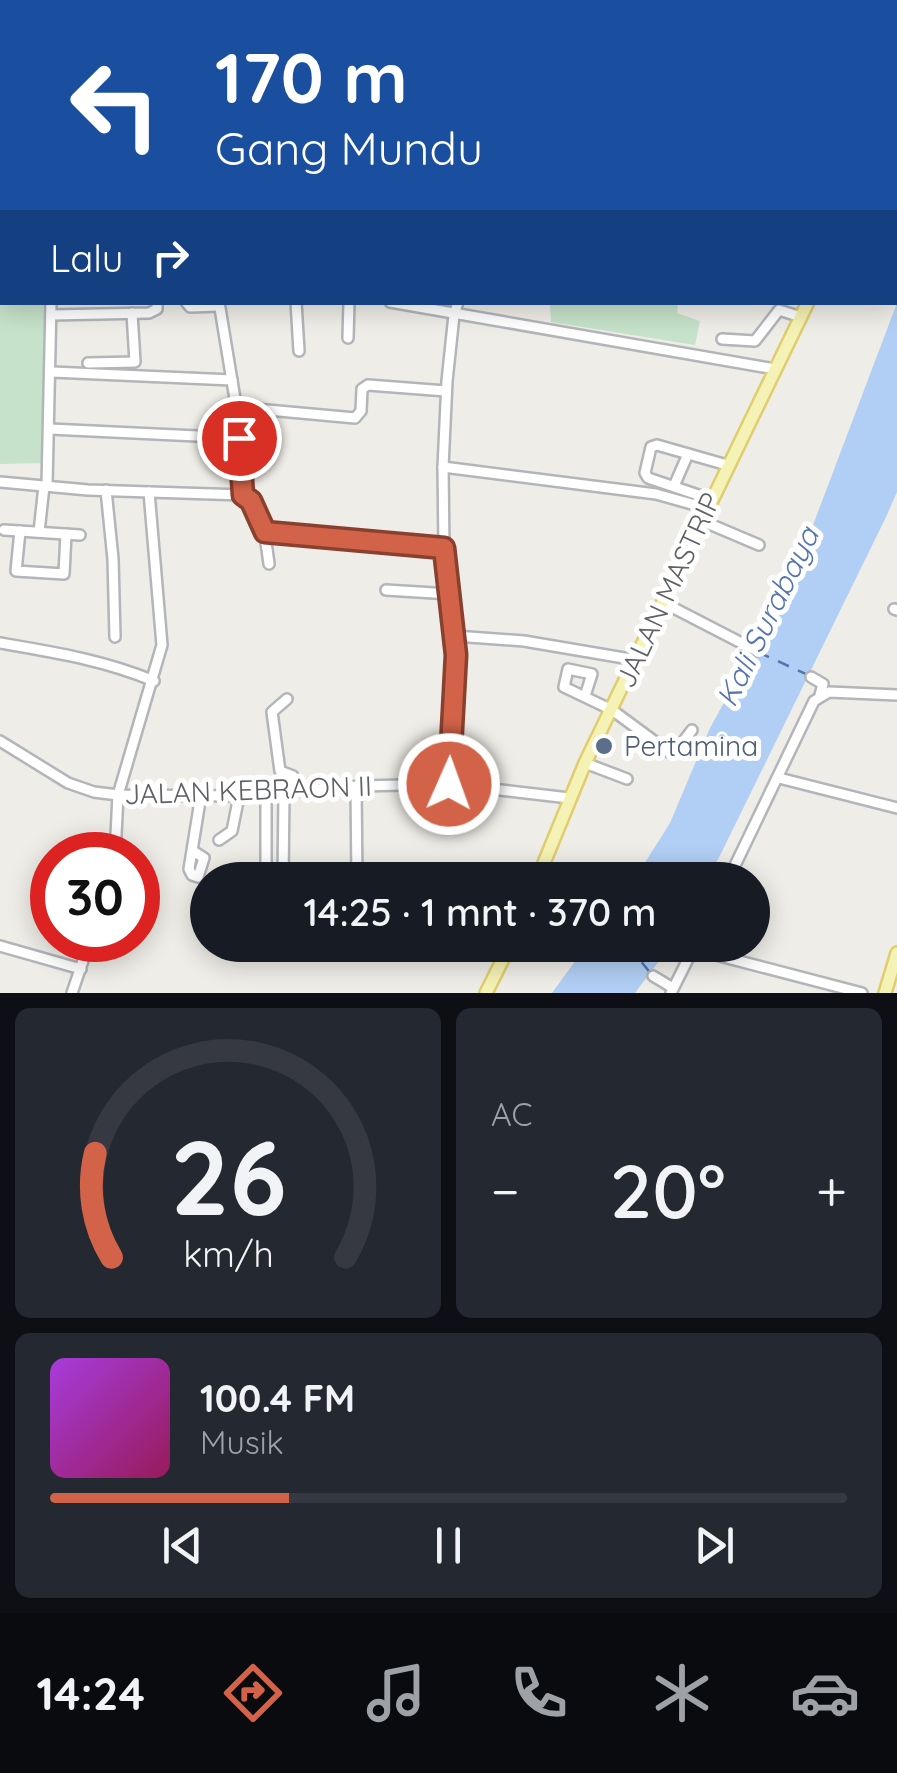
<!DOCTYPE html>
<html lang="id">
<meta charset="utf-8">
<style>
:root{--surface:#171b24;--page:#242831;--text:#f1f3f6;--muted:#9ea1a6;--line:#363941;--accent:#d36348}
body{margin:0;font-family:Quicksand,sans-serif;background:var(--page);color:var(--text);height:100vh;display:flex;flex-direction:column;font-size:38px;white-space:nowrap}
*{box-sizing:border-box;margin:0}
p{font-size:32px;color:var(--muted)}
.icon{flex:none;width:55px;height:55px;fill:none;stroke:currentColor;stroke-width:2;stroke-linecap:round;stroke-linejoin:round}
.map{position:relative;height:993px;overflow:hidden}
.drawer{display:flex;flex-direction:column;gap:15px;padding:15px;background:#0d0f14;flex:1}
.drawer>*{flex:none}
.hud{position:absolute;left:0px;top:0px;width:898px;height:305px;box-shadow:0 5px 25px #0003;background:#1a4fa0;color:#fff;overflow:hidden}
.speed{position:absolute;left:30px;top:832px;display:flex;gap:20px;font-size:50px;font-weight:700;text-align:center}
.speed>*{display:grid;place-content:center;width:130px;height:130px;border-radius:50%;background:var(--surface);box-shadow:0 5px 25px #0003;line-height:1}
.speed .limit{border:15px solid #d22;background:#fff;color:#111}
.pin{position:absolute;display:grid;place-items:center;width:85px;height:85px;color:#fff;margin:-42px;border:5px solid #fff;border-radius:50%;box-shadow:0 2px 10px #0007}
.me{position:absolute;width:110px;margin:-55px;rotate:2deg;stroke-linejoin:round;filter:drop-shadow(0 0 8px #0008)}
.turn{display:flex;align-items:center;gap:35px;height:210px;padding:0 50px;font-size:45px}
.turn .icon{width:130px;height:130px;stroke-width:2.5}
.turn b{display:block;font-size:70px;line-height:85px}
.then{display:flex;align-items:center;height:95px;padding:0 50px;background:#0003;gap:20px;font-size:38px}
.big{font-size:75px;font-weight:600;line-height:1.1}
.drawer .card{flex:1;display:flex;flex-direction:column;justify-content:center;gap:15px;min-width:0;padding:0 35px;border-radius:15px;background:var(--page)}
.drawer .dial{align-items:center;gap:0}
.dial svg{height:260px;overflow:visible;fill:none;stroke:var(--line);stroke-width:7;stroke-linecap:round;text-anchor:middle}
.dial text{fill:var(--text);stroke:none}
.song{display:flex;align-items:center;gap:30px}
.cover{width:120px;height:120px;border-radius:15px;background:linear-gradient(135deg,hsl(280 70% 55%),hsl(330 70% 35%))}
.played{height:10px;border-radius:5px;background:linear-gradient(90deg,var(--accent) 30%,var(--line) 30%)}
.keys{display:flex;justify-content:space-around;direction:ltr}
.heat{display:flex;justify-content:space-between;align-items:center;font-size:55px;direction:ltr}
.drawer .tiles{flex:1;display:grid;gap:15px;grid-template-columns:1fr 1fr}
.card:last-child{grid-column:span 2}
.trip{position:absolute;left:190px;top:862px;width:580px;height:100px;border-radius:50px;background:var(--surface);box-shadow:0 5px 25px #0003;font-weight:600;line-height:100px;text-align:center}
.dock{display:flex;height:160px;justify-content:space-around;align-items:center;background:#090b0e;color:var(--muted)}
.dock .icon{width:70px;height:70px}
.dock .selected{color:var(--accent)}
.dock b{font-size:45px;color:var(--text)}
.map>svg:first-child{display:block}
</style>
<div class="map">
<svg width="897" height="993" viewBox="0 0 897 993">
<rect width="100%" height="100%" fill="#eeede7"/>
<g fill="#c6e2ca">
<polygon points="0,291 2,302 44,303 46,463 0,464"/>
<polygon points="550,303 678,303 677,313 700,321 695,345 551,322"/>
</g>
<g fill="#b1cff4">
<polygon points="897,303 897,492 886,517 708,880 634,880 670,823 710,728 765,628 813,525"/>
<polygon points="587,945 671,945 635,993 552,993"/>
</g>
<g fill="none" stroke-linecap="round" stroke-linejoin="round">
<g stroke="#5374ac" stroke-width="2.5" stroke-dasharray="12 10" stroke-linecap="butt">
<polyline points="758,652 810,676"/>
<polyline points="628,945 652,975"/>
</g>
<g stroke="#b3b5b9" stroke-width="14">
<g id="minor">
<polyline points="111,0 111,2"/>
<polyline points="178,0 178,2"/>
<polyline points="199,0 200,2"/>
<polyline points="272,0 272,2"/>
<polyline points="281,0 303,2"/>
<polyline points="495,0 495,2"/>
<polyline points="851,0 859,2"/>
<polyline points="516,2 517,0"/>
<polyline points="610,2 610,0"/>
<polyline points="774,2 775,0"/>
<polyline points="895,13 897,14"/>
<polyline points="0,18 2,18"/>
<polyline points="0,65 2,65"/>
<polyline points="0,112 2,112"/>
<polyline points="0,169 2,169"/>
<polyline points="895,221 897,222"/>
<polyline points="0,232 2,232"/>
<polyline points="186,302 190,307 219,306"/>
<polyline points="219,302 235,399 243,495"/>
<polyline points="296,302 299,351"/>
<polyline points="390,302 775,369"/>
<polyline points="51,315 149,313 157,309 157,302"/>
<polyline points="348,338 349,302"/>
<polyline points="722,339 755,341 779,310 801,317"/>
<polyline points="88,363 135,362 132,313"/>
<polyline points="52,372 232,380"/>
<polyline points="236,407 355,418 361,411 362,389 368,385 446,391"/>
<polyline points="50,429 239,438"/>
<polyline points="443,467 656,494 706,508"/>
<polyline points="0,482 88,490 243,495"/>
<polyline points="47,486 51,302"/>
<polyline points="674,486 688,454"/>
<polyline points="106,490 113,559 115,637"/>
<path d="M243 495C263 511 266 540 269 564"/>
<polyline points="710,499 648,478 645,473 651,447 657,445 727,465"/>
<polyline points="700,520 759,545"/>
<polyline points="4,530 80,535"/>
<polyline points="20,531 16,571 64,574 66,534"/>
<polyline points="39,532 44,486"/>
<polyline points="265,532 444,548"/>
<polyline points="386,590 450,594"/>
<polyline points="662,602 757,651"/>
<polyline points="894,609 897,610"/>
<polyline points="455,636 524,641 636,660"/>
<path d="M0 643C53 652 104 660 154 681"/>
<polyline points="811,677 823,684 820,695"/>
<polyline points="585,696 592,674 568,669 564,687 612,710 669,752 677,750 692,730"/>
<polyline points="287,699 272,712 280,771 293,776 297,791"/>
<polyline points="0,741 68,783 94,792 118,795 239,796 359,786 449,784 569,798"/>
<polyline points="585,763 627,779"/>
<polyline points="779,778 897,808"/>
<polyline points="449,784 456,655 444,548 443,467 447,381 454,315 458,302"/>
<polyline points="356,787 357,880"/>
<polyline points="219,840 232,831 239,796"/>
<polyline points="193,851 204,858 198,877 192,875 189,869 201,795"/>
<polyline points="115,855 118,795 162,645 149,492"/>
<polyline points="539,874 553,880"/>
<polyline points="266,880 266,794"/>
<polyline points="283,880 284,792"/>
<polyline points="728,880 814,701 829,692 897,695"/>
<polyline points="0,946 81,969"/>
<polyline points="693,949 862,993"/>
<polyline points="653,976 673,988"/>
<polyline points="72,993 90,940"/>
<polyline points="671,993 694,947"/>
</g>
</g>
<g stroke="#dfcd6e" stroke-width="16">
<g id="major">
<polyline points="895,122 897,118"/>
<polyline points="537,880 585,763 808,302"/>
<polyline points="486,993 510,945"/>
<polyline points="885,993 897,953"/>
</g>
</g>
<use href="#minor" stroke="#fff" stroke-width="9"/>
<use href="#major" stroke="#f5f2b5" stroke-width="11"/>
</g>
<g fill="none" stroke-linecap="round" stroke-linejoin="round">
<g stroke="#89402f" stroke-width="25">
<polyline id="route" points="239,438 243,495 251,501 265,532 444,548 456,655 449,784"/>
</g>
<use href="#route" stroke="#d36348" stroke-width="18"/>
</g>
<circle fill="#5c6f8a" stroke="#fff" stroke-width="4" cx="604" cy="746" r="10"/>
<g text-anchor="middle" stroke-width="10" stroke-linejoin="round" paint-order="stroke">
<g font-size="28" fill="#5e6065" stroke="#fff">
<text transform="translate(668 590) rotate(-65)" y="10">JALAN MASTRIP</text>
<text transform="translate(248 790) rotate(-2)" y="10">JALAN KEBRAON II</text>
</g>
<g font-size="28" fill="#4e5e75" stroke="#fff" text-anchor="start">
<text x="624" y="756">Pertamina</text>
</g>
<g font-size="30" font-style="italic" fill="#5374ac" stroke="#fff">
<text transform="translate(768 617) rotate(-64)" y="10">Kali Surabaya</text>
</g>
</g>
</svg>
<div class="speed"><div class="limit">30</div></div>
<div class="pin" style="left:239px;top:438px;background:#d93025"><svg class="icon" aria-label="arrive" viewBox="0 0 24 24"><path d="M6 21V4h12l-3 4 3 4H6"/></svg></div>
<svg class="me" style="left:449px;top:784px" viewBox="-20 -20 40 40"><circle r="17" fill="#d36348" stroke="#fff" stroke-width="3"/><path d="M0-11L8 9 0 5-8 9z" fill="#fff"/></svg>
<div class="trip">14:25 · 1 mnt · 370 m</div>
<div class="hud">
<div class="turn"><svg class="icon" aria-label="left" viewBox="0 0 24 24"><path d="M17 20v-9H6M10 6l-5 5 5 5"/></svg><div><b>170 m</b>Gang Mundu</div></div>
<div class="then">Lalu<svg class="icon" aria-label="right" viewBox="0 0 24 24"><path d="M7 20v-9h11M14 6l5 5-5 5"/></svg></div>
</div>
</div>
<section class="drawer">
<div class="tiles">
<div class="card dial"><svg viewBox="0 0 100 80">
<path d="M14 69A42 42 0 1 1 86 69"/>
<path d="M14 69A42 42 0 0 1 9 37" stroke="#d36348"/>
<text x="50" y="56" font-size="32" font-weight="700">26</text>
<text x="50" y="72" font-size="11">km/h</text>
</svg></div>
<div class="card"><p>AC</p>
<div class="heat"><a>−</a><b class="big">20°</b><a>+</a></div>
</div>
<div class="card">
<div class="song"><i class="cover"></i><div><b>100.4 FM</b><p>Musik</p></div></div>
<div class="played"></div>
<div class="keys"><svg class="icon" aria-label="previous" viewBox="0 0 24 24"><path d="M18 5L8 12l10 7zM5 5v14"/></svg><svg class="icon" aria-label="pause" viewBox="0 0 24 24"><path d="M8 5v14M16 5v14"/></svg><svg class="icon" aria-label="next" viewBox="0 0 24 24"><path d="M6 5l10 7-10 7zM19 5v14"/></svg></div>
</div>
</div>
</section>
<nav class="dock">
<b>14:24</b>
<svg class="icon selected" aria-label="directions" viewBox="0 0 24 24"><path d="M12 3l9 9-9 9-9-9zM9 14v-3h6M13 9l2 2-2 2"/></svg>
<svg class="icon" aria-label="music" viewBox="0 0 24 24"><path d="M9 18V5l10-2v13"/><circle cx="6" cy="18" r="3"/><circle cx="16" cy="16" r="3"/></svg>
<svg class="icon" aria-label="phone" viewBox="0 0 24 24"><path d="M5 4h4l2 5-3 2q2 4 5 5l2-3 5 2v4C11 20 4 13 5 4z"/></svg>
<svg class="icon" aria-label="climate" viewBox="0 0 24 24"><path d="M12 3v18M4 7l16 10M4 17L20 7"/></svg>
<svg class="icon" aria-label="car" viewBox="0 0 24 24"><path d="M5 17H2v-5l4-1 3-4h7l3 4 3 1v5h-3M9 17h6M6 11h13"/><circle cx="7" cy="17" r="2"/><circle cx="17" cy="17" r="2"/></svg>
</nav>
